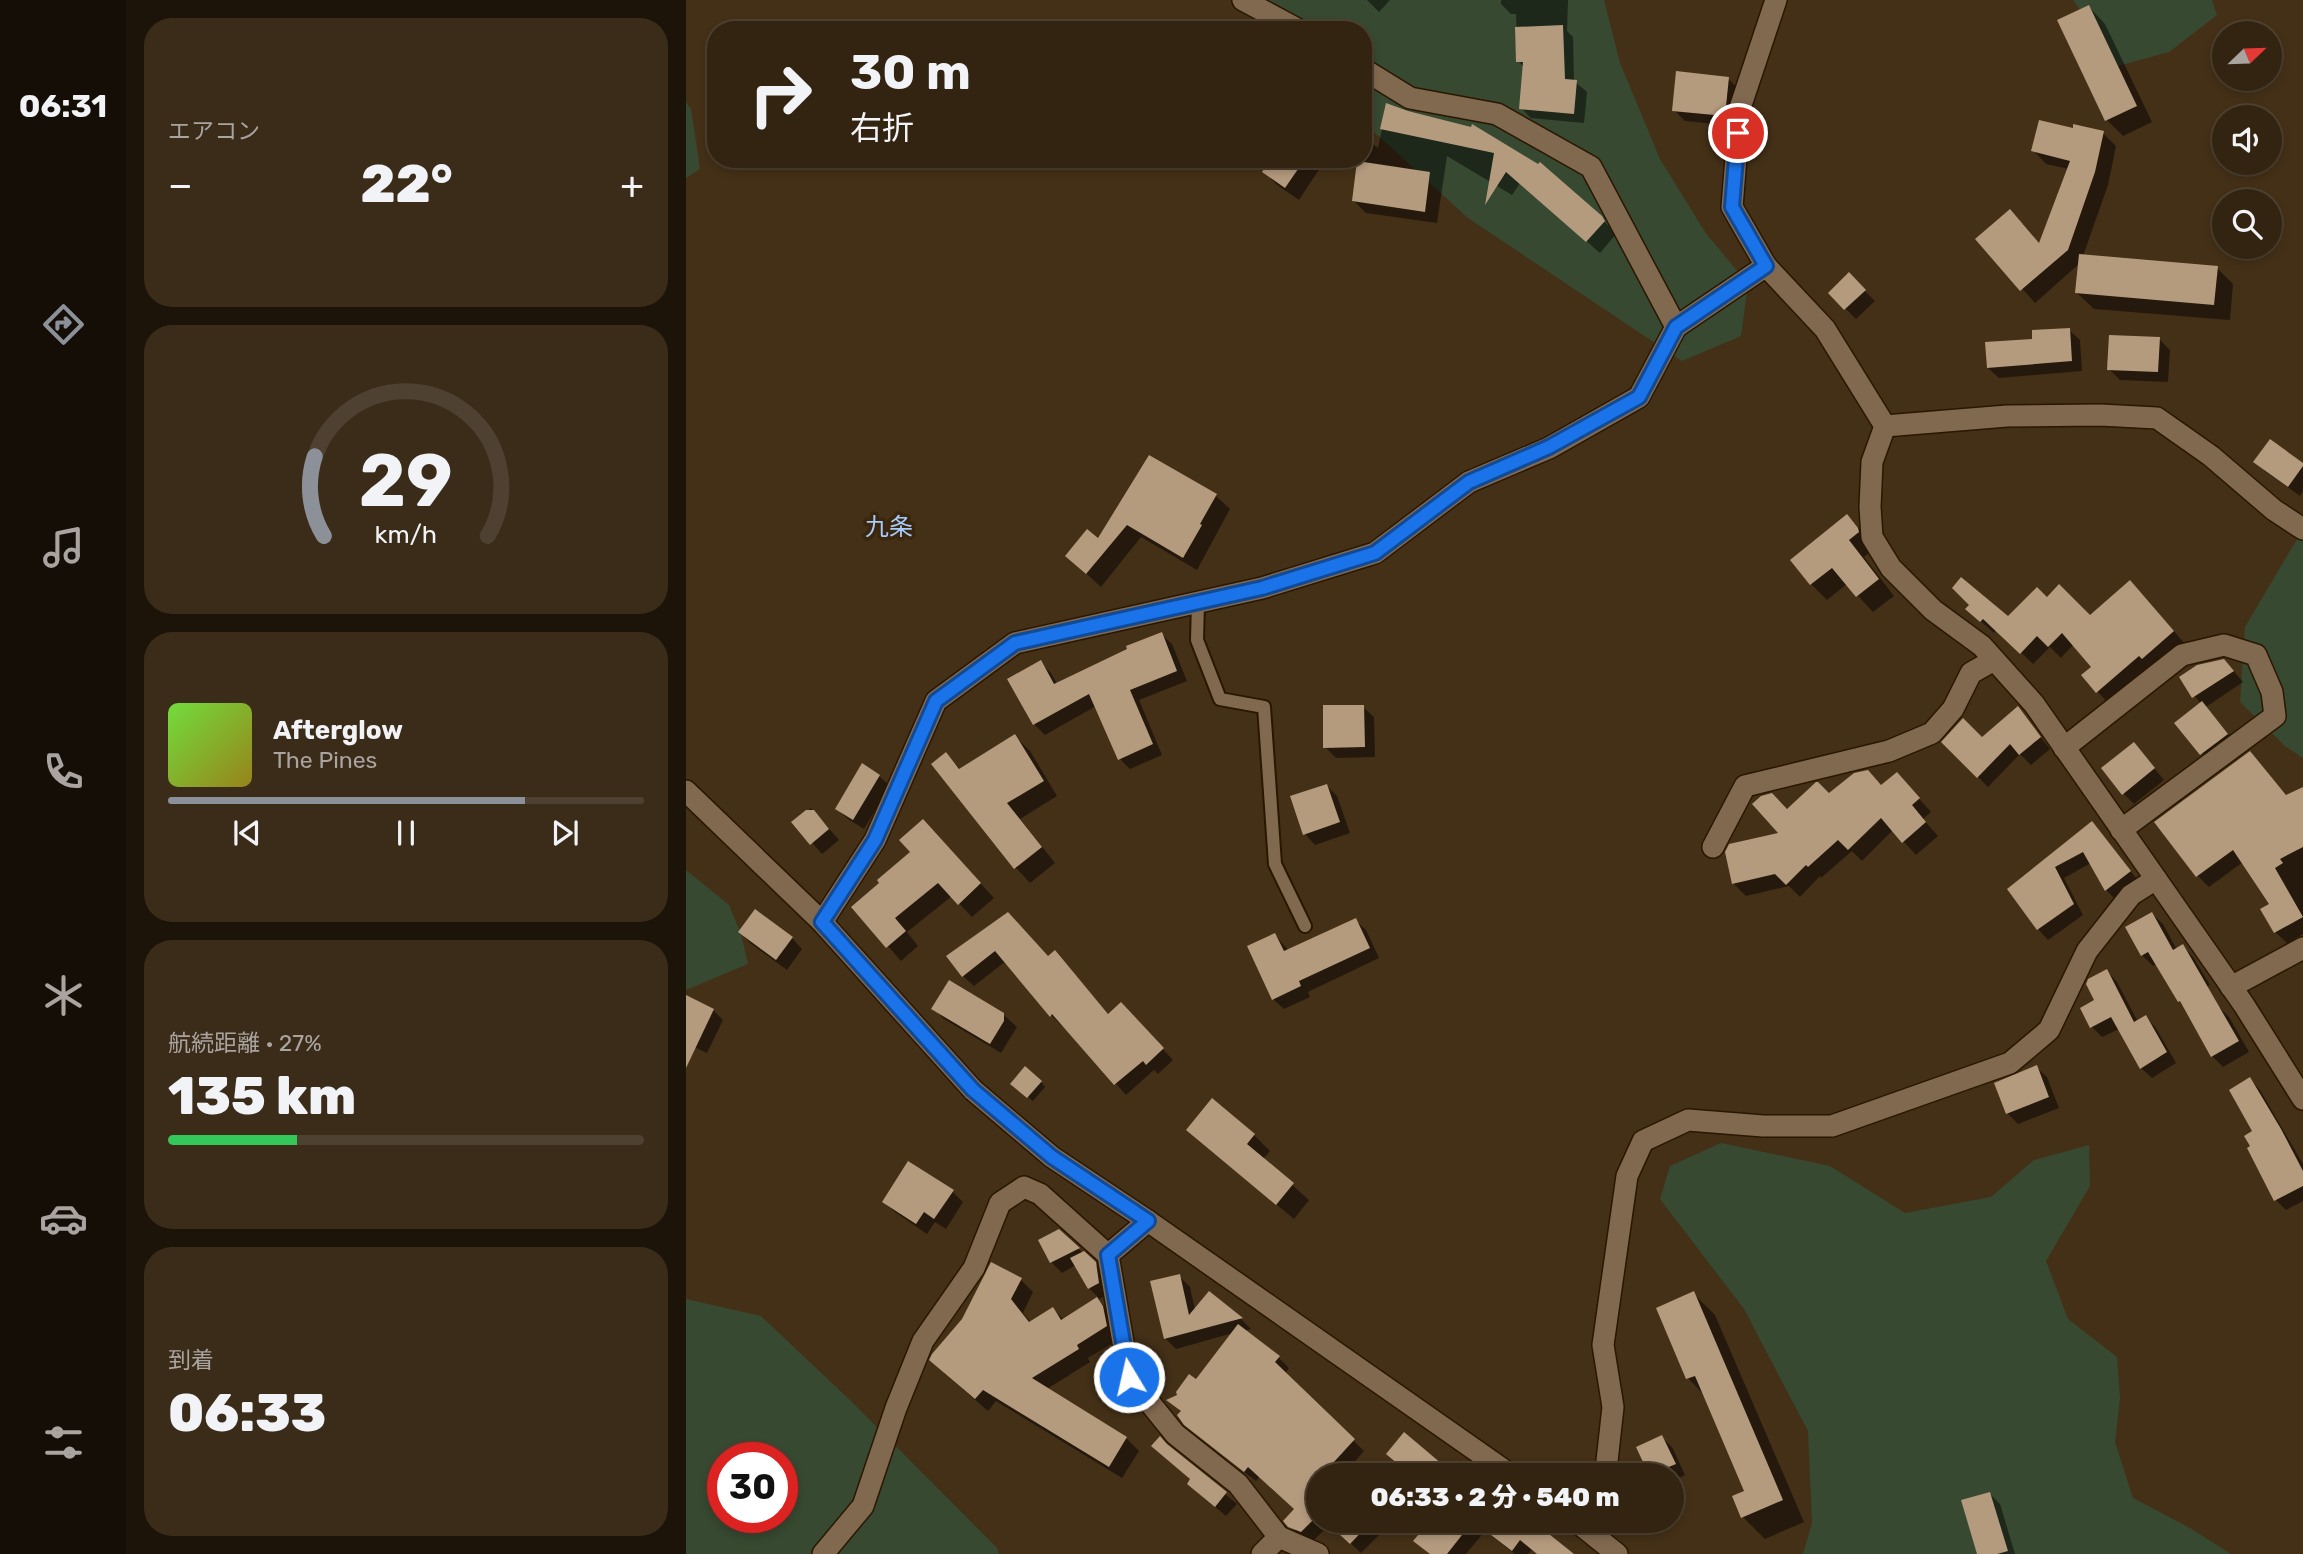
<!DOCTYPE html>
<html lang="ja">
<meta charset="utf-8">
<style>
:root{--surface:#332411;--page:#3b2c1a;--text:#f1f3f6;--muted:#a9a49f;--line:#4e4131;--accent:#8c9099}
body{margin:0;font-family:Rubik,"Noto Sans JP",sans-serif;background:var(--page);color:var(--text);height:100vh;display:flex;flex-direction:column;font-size:26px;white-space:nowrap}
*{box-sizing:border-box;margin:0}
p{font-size:23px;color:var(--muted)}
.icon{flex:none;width:38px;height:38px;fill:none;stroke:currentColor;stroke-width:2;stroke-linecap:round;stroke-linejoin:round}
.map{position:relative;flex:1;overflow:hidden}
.sheet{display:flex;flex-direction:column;gap:18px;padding:18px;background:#1c1409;width:560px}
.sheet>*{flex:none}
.hud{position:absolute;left:21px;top:21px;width:665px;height:147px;border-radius:28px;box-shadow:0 4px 10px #0003,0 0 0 2px var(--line);background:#332411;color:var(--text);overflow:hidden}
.needle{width:46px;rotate:67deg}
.controls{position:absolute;left:1526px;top:21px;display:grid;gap:14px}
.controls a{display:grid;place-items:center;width:70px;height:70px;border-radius:50%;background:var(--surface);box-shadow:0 4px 10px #0003,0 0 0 2px var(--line);font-size:35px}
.speed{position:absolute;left:21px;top:1442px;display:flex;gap:14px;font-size:35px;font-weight:700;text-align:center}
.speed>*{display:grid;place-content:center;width:91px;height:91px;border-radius:50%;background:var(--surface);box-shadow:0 4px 10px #0003,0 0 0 2px var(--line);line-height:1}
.speed .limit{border:10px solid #d22;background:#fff;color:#111}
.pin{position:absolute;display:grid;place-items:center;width:60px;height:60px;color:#fff;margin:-30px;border:4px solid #fff;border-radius:50%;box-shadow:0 2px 7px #0007}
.me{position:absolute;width:77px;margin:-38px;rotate:351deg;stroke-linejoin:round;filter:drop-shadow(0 0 5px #0008)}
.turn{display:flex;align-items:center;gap:24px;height:147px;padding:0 28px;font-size:32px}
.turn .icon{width:91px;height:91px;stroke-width:2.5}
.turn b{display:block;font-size:49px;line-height:60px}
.big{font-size:52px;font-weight:800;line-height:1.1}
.sheet .widget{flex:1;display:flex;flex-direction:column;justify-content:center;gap:10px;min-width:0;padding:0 24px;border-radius:28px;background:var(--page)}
.sheet .dial{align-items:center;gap:0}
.dial svg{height:182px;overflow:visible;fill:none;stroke:var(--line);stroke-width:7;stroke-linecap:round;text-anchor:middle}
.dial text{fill:var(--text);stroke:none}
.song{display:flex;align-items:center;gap:21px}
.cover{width:84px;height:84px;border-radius:10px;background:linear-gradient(135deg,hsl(100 70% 55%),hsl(50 70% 35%))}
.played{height:7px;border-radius:4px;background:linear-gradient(90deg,var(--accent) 75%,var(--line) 75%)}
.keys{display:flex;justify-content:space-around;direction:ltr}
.heat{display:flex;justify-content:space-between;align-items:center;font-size:38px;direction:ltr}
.charge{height:10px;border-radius:5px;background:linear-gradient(90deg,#34c759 27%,var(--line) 0)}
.trip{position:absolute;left:620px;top:1463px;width:378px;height:70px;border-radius:35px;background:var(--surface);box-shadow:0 4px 10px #0003,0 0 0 2px var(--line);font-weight:800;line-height:70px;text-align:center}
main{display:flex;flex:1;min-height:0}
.dock{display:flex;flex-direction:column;width:126px;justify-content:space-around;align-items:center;background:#140e07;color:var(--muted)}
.dock .icon{width:49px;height:49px}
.dock .on{color:var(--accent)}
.dock b{font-size:32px;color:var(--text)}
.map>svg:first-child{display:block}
</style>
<main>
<nav class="dock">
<b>06:31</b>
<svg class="icon on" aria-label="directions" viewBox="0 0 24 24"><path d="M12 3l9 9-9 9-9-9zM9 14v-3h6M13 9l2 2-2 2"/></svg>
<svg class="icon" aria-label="music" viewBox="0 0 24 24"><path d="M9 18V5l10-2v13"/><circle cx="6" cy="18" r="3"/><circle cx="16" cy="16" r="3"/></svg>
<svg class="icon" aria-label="phone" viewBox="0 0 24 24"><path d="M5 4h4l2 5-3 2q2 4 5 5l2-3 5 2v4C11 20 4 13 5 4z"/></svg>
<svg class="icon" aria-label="climate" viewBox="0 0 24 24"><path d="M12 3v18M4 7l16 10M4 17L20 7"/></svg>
<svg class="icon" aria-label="car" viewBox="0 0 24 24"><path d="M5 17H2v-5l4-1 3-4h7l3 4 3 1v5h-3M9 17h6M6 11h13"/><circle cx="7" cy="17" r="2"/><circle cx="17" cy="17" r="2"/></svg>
<svg class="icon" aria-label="filters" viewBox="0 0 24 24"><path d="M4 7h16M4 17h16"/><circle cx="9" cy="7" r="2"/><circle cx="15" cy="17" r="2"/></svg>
</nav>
<section class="sheet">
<div class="widget"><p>エアコン</p>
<div class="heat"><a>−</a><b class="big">22°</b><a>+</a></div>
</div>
<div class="widget dial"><svg viewBox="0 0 100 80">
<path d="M14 69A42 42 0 1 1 86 69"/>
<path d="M14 69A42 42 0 0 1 10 34" stroke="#8c9099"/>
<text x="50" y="56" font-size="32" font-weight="700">29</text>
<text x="50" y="72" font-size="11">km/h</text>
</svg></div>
<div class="widget">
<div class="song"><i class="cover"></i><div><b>Afterglow</b><p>The Pines</p></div></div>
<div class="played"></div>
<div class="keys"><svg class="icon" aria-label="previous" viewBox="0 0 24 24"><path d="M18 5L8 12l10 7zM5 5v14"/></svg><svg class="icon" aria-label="pause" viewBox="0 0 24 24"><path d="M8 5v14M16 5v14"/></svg><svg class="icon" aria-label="next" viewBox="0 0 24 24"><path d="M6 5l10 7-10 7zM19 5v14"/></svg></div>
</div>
<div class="widget"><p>航続距離 · 27%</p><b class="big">135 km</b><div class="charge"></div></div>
<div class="widget"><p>到着</p><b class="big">06:33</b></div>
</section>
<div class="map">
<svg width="1617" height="1554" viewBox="0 0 1617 1554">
<rect width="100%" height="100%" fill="#443017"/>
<g fill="#374931" fill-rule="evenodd">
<polygon points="552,0 918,0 934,63 974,159 1019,232 1062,284 1055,336 996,361 782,218 677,122 677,30 579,30"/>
<polygon points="1387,0 1526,0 1531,15 1483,52 1432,66"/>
<polygon points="0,102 5,109 14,169 0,178"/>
<polygon points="1617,529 1617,758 1599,746 1554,702 1559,627"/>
<polygon points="0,870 43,905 55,934 62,964 0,990"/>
<polygon points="1035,1143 1144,1166 1219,1213 1305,1197 1348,1160 1403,1145 1404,1186 1360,1261 1382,1319 1431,1357 1434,1398 1429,1442 1447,1498 1504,1528 1545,1554 1117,1554 1126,1523 1122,1431 1058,1309 974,1199 984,1166"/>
<path d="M0 1299 75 1316 166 1402 311 1548 313 1554H0ZM37 1458H96V1517H37Z"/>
</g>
<g fill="#0007">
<polygon points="681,0 704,0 693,12"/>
<polygon points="815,0 882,0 881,31 887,37 888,81 901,92 898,123 845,118 835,108 838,67 832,61 830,14 825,14 815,4"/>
<polygon points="1403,7 1419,24 1466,122 1437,136 1421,120"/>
<polygon points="1042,79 1053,89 1049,126 999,121 988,110"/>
<polygon points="701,105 852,166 915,218 930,234 914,253 834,183 826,195 761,156 751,223 680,213 667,200 672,168 662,159 677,159 677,136 692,148"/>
<polygon points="1417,133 1430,146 1422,185 1397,256 1531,268 1547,284 1544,320 1408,309 1391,293 1393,264 1349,303 1292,239 1337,224 1354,245 1383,169 1360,164 1347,150"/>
<polygon points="587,159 640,159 613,200 591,185 578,172"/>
<polygon points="1163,275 1189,301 1170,319 1144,293"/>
<polygon points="1383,330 1394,340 1396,371 1313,378 1302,368"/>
<polygon points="1473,339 1484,350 1482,382 1434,380 1423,369"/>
<polygon points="464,458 530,496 544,509 511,570 455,537 415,587 381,556 413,541"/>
<polygon points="1570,462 1617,465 1617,491 1614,496 1580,472"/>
<polygon points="1160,516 1177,532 1188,549 1178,557 1208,596 1187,612 1161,584 1141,600 1125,584"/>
<polygon points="1456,594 1499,644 1423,704 1411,691 1407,668 1388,644 1375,658 1364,647 1347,664 1311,629 1308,633 1281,609 1323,618 1361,599 1404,617"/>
<polygon points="475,634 486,644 501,681 453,700 476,755 444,769 434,759 410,706 359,735 348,724 354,663 365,673 371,684"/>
<polygon points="1539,661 1557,682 1520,707 1552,746 1526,765 1491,723 1515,704 1495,678"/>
<polygon points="677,707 688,717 689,757 650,758 639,747"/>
<polygon points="1332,709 1364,749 1345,765 1334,754 1302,787 1257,742 1296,739"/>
<polygon points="329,736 344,751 371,796 334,819 369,863 344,883 330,868 247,765 260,754 275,770"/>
<polygon points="1448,744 1478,780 1448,804 1437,793"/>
<polygon points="1564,753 1601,796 1617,792 1617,934 1601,943 1589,932 1585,905 1557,862 1523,887 1512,876 1471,822"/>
<polygon points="1211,774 1245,812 1237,819 1252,836 1230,855 1207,830 1176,861 1166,851 1135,878 1134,876 1114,897 1103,886 1060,896 1047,883 1095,834 1101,811 1144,795 1196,787"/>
<polygon points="193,776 204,786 178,829 162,819 151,809"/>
<polygon points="641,786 651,796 664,833 629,845 619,834 606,797"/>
<polygon points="125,808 153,840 136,854 108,822"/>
<polygon points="1406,824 1454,883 1431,901 1420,890 1405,863 1378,878 1397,915 1362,940 1352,929 1323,889"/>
<polygon points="250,835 308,898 286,917 266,896 221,932 232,946 215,961 168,907"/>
<polygon points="1466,914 1477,924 1491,950 1497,946 1507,957 1524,985 1497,1000 1471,964 1467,966 1456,955 1441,928"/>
<polygon points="669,920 680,930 693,958 622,992 624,997 598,1009 587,999 589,935 603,951"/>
<polygon points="332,925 362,958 379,963 423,1015 445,1015 487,1060 472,1074 468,1070 440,1095 377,1024 376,1026 366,1016 320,961 288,986 277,976"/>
<polygon points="54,932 106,938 116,949 101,970 64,943"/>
<polygon points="1421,971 1431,982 1452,1022 1460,1017 1470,1028 1490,1063 1466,1078 1455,1068 1433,1029 1416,1037 1406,1027 1410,1001"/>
<polygon points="263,982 320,1017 331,1027 315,1053 258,1019 247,1008"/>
<polygon points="0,1001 27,1010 37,1020 21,1053 0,1043"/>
<polygon points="1532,1006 1543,1017 1563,1052 1537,1067 1526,1056"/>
<polygon points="1350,1067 1361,1077 1373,1108 1332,1124 1321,1113"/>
<polygon points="1564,1079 1574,1090 1617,1164 1617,1201 1600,1210 1590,1200 1566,1147 1568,1132"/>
<polygon points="355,1082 359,1087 347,1101 331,1088"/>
<polygon points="502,1129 568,1135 584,1151 577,1159 623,1200 608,1219 519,1146"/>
<polygon points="266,1191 277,1202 260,1229 249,1222 241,1234 209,1212 198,1202"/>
<polygon points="373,1231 420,1274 423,1293 412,1300 424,1311 433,1339 402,1358 404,1362 361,1389 440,1438 453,1451 436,1478 310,1401 302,1411 258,1373 335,1280 347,1292 337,1313 345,1323 367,1309 378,1320 413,1298 403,1288 390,1265 376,1273 365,1262"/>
<polygon points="493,1276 504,1287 509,1310 523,1293 555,1319 565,1329 557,1331 593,1358 603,1368 599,1374 678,1451 657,1475 632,1475 632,1521 683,1521 695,1533 675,1553 644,1524 626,1542 615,1537 599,1521 610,1510 574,1476 570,1481 511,1435 496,1412 483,1400 511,1382 547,1333 490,1349 479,1338"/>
<polygon points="1007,1293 1029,1315 1118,1522 1079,1539 1057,1517 1048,1497 1060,1492 1019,1396 1002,1378"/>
<polygon points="975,1437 986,1447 999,1475 985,1482 985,1475 965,1475 953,1448"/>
<polygon points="485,1450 551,1504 540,1516 514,1494"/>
<polygon points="1304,1494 1314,1504 1329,1554 1293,1554"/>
<polygon points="746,1521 840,1521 885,1554 851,1554 846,1550 842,1554 829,1554 799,1531 780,1554 744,1554 730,1541"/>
</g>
<g fill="#b59b7e">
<polygon points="1403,5 1451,106 1419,121 1371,20"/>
<polygon points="877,25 879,79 891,80 888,114 833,109 837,62 830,62 829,27"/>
<polygon points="990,71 1043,77 1039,116 986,111"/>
<polygon points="700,103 722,111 785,127 786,124 852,164 854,162 916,216 919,221 900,242 820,172 799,205 808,153 694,129"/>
<polygon points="1353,120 1387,128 1387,124 1418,131 1409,172 1382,250 1334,291 1289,239 1324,209 1353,243 1384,161 1345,151"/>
<polygon points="585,159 619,159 599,188 576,172"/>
<polygon points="671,161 744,172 739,212 666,201"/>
<polygon points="1393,254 1532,266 1528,305 1389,293"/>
<polygon points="1163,272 1180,290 1158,310 1142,293"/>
<polygon points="1384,328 1386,361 1301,368 1299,342 1346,339 1346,330"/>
<polygon points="1423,335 1474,337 1472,372 1421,370"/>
<polygon points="1584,439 1617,463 1617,466 1602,487 1567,462"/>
<polygon points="463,455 531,494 514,524 516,525 497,558 441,525 400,574 379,556 401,529 412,538"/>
<polygon points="1161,514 1172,528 1173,532 1163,540 1193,579 1170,597 1146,568 1124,585 1104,560"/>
<polygon points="1275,577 1322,616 1351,587 1361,597 1373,584 1404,615 1444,580 1488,631 1456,659 1453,656 1410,693 1395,675 1405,667 1376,633 1362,647 1351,636 1334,654 1297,619 1294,622 1279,609 1283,605 1266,588"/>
<polygon points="476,632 491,671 444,690 467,744 432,760 403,694 347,725 321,679 355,660 368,684 441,649 440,646"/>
<polygon points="1538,659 1548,671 1506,698 1493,677 1511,665"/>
<polygon points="1516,701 1542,734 1514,755 1488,723"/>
<polygon points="637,705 678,705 679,747 637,748"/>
<polygon points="1332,706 1355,737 1333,755 1324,744 1291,778 1255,742 1277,718 1296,737"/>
<polygon points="329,734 358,781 321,803 356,847 328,869 245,764 260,752 273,769"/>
<polygon points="1448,742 1469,768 1436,795 1415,768"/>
<polygon points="1564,751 1600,795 1617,787 1617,847 1594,859 1597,863 1589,868 1617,917 1588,933 1574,909 1583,904 1547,850 1510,877 1468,822"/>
<polygon points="176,763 194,775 167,820 149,809"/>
<polygon points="1182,770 1195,785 1211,772 1234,798 1226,805 1240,822 1216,843 1195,818 1162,850 1152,840 1122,867 1120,865 1100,885 1089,874 1046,884 1039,852 1043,844 1092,833 1066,804 1075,796 1086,793 1101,809 1130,782 1132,782 1143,793 1168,773"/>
<polygon points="641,784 654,822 617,835 604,796"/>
<polygon points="120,810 128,810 143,829 124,845 105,822"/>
<polygon points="237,819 295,883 272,905 252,883 209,918 220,931 200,948 165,907 193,883 191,880 224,852 213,840"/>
<polygon points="1406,821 1445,871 1419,891 1397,852 1369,867 1388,904 1351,930 1321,889"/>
<polygon points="69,909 107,937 90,960 52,932"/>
<polygon points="322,912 362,956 369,950 422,1014 435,1002 478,1048 460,1065 457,1061 428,1085 366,1014 364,1017 309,951 276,977 260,956"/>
<polygon points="1466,912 1487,950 1497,944 1553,1041 1525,1057 1494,1001 1492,1002 1462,952 1455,956 1439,927"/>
<polygon points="670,918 684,948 613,981 615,986 586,1000 561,946 589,933 598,951"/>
<polygon points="1421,969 1448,1022 1460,1015 1481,1052 1454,1069 1425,1017 1404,1028 1394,1008 1408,1000 1400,984 1402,979"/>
<polygon points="263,980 318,1013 318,1021 304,1044 245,1009"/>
<polygon points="0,995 28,1009 0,1068"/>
<polygon points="1351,1065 1363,1097 1320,1114 1308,1083"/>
<polygon points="339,1066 356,1081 341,1098 324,1084"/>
<polygon points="1564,1077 1595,1129 1617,1171 1617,1186 1588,1201 1561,1148 1564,1146 1558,1136 1566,1131 1543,1090"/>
<polygon points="526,1098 569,1134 561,1144 608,1183 590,1205 500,1130"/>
<polygon points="222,1161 268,1190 248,1219 238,1212 230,1224 196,1202"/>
<polygon points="373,1229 394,1248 364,1263 352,1240"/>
<polygon points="398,1251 410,1262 413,1283 402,1289 384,1258"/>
<polygon points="305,1262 336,1278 325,1299 343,1322 367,1307 375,1320 411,1297 417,1306 421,1326 391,1345 393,1349 346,1378 441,1437 423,1467 297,1390 289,1399 243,1360 246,1354 276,1319"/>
<polygon points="494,1274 503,1315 523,1291 557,1318 478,1339 464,1281"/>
<polygon points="1008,1291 1097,1500 1055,1518 1046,1496 1058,1491 1009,1376 1000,1379 970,1308"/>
<polygon points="552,1324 594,1356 589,1362 669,1439 647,1463 660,1475 632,1475 632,1515 615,1532 602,1527 597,1521 608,1509 562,1467 558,1472 498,1425 491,1415 495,1411 480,1400 491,1395 490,1392 503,1374 510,1379"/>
<polygon points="718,1432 769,1475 725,1475 700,1454"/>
<polygon points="976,1435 990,1464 963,1475 950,1447"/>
<polygon points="474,1436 481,1444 541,1492 529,1507 501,1484 504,1479 465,1446"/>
<polygon points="1304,1492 1322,1551 1311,1554 1291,1554 1275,1500"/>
<polygon points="639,1521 686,1521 664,1544"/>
<polygon points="744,1521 760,1521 776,1535 761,1554 744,1554 727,1541"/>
<polygon points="810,1521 850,1521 846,1525 856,1532 858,1530 888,1554 851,1554 834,1540 826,1551 801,1532"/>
</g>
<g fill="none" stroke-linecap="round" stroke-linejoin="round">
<g stroke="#2a1700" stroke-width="16">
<polyline id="lane" points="512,602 511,640 534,699 578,707 589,864 619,926"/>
</g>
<g stroke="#2a1700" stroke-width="24">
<g id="street">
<polyline points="557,0 613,30"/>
<polyline points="677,69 724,98 811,114 905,167 990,327"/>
<polyline points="1080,266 1046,207 1054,108 1090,0"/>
<polyline points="1199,426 1321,416 1414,415 1471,418 1525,456 1588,510 1617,529"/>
<polyline points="1378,748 1496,655 1538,645 1570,655 1586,692 1589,716 1435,830"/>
<polyline points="0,791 136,922 287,1090 366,1157 462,1221 825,1475"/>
<polyline points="1027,847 1059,786 1203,751 1246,733 1267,709 1285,673 1308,660"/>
<polyline points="136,922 189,840 250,701 329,643 576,588 689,553 783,482 863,448 953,397 990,327 1080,266 1139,329 1199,426 1186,462 1184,507 1186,537 1205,568 1247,610 1296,646 1348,704 1558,1005 1617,1099"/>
<polyline points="1545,987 1617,948"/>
<polyline points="462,1221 422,1255 443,1377 489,1434 552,1484 593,1537 632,1554"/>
<polyline points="917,1475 920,1470 927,1407 917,1345 941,1176 957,1141 1002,1120 1077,1126 1146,1126 1324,1063 1363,1030 1401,951 1445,895 1470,879"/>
<polyline points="890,1521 931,1554"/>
<polyline points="137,1554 177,1506 210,1408 237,1341 288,1268 314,1203 338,1187 354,1194 422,1255"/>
<polyline points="576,1554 593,1537"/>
</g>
</g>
<use href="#lane" stroke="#81694f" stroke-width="12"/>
<use href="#street" stroke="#81694f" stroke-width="21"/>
</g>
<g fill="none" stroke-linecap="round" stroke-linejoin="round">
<g stroke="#114b97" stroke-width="18">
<polyline id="route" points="443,1377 422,1255 462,1221 366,1157 287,1090 136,922 189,840 250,701 329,643 576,588 689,553 783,482 863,447 953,397 990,327 1080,266 1046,207 1052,133"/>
</g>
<use href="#route" stroke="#1a73e8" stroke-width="12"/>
</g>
<g text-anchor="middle" stroke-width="7" stroke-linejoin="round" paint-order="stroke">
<g font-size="24" fill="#a6ccfd" stroke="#3a260d">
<text x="203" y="535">九条</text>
</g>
</g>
</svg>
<div class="controls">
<a><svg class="needle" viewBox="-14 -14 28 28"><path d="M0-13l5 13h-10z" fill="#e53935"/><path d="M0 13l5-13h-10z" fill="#a9a49f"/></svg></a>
<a><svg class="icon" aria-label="sound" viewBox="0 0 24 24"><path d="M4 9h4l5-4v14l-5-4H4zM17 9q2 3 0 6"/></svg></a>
<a><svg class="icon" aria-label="search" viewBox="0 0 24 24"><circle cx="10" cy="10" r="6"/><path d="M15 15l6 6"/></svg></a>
</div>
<div class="speed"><div class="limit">30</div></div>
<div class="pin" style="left:1052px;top:133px;background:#d93025"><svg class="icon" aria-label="arrive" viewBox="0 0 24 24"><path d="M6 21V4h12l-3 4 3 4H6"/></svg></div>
<svg class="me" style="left:443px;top:1377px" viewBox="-20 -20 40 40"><circle r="17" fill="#1a73e8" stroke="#fff" stroke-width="3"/><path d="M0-11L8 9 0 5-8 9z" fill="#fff"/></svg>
<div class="trip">06:33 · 2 分 · 540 m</div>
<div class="hud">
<div class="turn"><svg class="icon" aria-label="right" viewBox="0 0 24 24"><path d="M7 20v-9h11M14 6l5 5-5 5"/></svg><div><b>30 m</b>右折</div></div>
</div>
</div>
</main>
